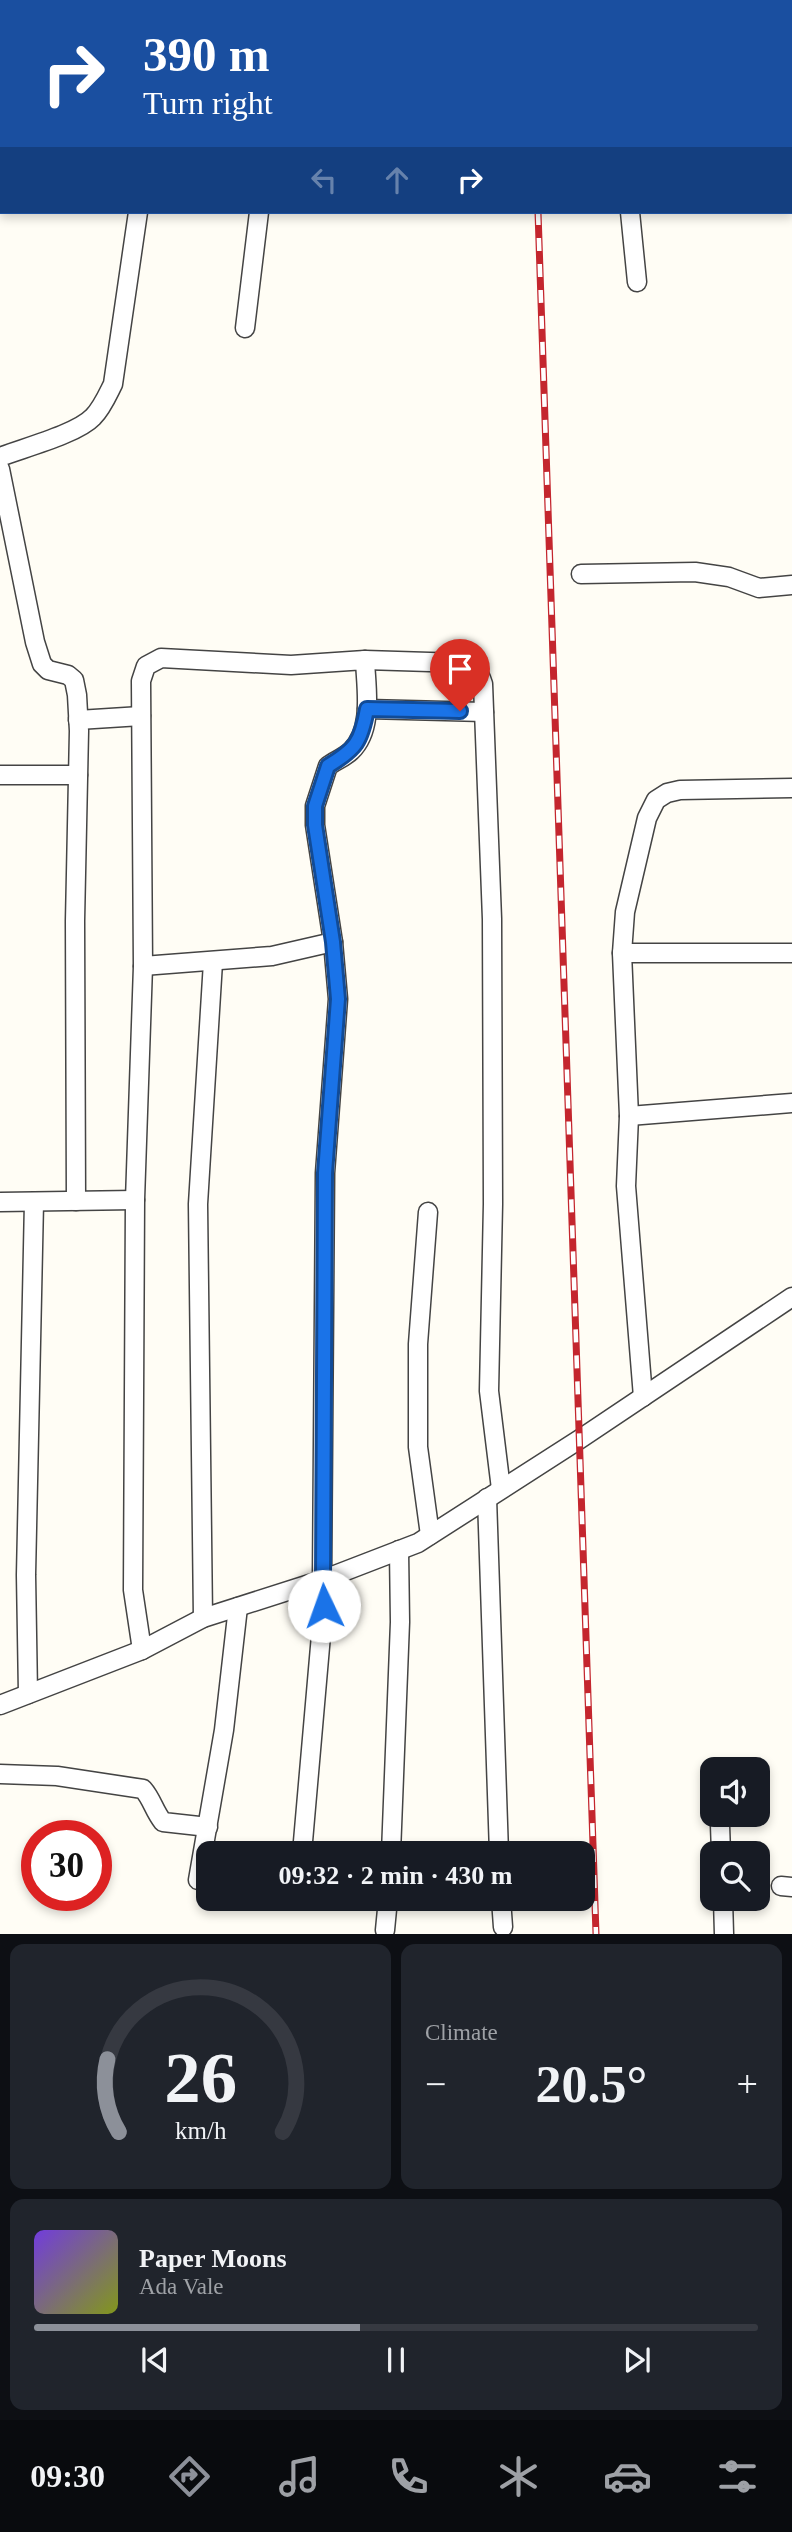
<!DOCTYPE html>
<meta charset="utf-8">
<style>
:root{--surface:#171b24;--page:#20242c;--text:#f1f3f6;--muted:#9ea1a6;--line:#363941;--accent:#8c9099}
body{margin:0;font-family:"Times New Roman",serif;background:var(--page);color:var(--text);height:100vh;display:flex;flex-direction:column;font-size:26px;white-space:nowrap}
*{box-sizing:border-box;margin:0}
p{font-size:23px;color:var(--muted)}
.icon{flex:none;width:38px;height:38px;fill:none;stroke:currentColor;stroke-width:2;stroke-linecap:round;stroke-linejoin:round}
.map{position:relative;height:1934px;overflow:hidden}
.sheet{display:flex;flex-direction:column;gap:10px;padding:10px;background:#0d0f14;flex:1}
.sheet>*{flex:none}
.hud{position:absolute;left:0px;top:0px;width:793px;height:214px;box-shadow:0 4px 10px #0003;background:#1a4fa0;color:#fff;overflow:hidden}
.buttons{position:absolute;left:700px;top:1757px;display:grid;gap:14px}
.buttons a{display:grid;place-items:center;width:70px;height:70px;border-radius:14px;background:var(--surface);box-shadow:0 4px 10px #0003;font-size:35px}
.speed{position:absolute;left:21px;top:1820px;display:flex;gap:14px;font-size:35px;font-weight:700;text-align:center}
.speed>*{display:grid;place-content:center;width:91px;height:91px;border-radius:50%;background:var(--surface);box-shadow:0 4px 10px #0003;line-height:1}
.speed .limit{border:10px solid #d22;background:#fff;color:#111}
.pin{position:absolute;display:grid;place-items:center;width:60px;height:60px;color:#fff;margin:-72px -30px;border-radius:50% 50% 50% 0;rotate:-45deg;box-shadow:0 0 7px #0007}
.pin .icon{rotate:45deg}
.me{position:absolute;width:77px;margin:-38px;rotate:357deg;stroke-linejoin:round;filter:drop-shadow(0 0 5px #0008)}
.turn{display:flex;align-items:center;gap:24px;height:147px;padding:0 28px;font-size:32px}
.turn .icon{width:91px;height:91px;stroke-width:2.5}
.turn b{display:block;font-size:49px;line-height:60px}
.lanes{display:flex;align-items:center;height:66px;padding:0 28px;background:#0003;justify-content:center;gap:35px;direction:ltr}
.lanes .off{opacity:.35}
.big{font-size:52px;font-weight:800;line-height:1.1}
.sheet .tile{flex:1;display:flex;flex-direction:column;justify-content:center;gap:10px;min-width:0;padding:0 24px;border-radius:14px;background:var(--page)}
.sheet .dial{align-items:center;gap:0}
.dial svg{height:182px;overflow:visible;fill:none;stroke:var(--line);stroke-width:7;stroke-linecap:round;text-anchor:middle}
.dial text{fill:var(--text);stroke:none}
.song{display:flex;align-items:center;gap:21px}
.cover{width:84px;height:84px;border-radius:10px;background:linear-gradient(135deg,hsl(260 70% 55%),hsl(70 70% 35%))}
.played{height:7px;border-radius:4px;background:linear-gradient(90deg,var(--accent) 45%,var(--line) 45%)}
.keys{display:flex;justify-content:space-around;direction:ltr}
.heat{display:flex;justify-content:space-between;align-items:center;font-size:38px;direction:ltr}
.sheet .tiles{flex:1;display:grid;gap:10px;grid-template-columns:1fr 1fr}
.tile:last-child{grid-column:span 2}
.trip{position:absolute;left:196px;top:1841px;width:399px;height:70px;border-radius:14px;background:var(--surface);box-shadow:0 4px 10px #0003;font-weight:800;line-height:70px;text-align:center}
.menu{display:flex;height:112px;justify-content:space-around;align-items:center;background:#090b0e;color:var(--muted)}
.menu .icon{width:49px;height:49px}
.menu .current{color:var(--accent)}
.menu b{font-size:32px;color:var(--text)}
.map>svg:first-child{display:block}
</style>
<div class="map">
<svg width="792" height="1934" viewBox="0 0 792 1934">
<rect width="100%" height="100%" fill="#fffdf5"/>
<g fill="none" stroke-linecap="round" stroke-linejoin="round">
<g stroke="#444" stroke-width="21">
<g id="minor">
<polyline points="5,0 13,2"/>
<polyline points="40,0 41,2"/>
<polyline points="463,0 463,2"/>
<polyline points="590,0 590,2"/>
<polyline points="170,2 170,0"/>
<polyline points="283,2 283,0"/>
<polyline points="389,2 389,0"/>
<polyline points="0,138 2,138"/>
<polyline points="630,212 637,282"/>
<polyline points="245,328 259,212"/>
<path d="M0 457C23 448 77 434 93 417 102 408 107 396 113 384L138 212"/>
<polyline points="0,469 35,642 42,664 48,670 68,675 74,680 77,695 79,731 75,921 76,1201"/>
<polyline points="581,574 695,572 729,577 759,588 792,585"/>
<path d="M365 660 462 663C476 666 479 671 483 684L492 919 493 1204 489 1391 501 1489"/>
<polyline points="367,709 484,712"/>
<polyline points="78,720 141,716"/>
<polyline points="0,775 78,775"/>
<polyline points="622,953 792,953"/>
<polyline points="143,966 272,956 333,942"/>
<polyline points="629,1116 792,1103"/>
<polyline points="0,1202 135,1200"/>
<polyline points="428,1212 418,1344 418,1447 430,1535"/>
<polyline points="643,1397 626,1186 629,1116 622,953 625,912 647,818 656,800 667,793 680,790 792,788"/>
<polyline points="487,1498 499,1853"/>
<polyline points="203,1618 198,1204 213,962"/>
<path d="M142 1650 133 1590 135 1200 143 966 141 681 146 666 161 658 291 665 365 660C366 688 374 729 351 751 345 757 335 761 328 766L315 806V825L333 942 338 999 325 1173 322 1580"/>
<polyline points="28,1694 26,1575 34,1202"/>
<polyline points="0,1705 142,1650 203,1618 322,1580 418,1543 580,1439 792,1297"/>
<path d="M0 1774 57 1776 143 1789C152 1799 154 1811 163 1822L208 1827"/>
<polyline points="720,1825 721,1853"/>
<polyline points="302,1853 326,1578"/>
<polyline points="391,1853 400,1622 399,1550"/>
<polyline points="198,1880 224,1730 238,1607"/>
<polyline points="781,1886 792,1887"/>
<polyline points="501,1899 503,1927"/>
<polyline points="723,1899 724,1934"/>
<polyline points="385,1930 388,1899"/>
</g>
</g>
<use href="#minor" stroke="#fff" stroke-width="18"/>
<g stroke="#c4262e" stroke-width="7">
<g id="rail">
<polyline points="531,0 531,2"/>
<polyline points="538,212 596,1934"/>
</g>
</g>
<use href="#rail" stroke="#fff" stroke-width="4.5" stroke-dasharray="13" stroke-linecap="butt"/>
</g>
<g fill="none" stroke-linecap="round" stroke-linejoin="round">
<g stroke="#114b97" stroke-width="18">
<path id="route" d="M324 1606 326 1578 323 1580 325 1173 338 999 333 942 315 825V806L328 766C356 749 361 742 367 709L460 711"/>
</g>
<use href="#route" stroke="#1a73e8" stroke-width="12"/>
</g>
</svg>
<div class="buttons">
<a><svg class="icon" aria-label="sound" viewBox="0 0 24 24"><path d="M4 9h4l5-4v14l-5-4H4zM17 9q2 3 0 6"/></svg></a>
<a><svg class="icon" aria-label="search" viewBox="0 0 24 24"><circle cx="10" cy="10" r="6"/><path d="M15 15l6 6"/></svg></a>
</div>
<div class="speed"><div class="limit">30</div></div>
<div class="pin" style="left:460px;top:711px;background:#d93025"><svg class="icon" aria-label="arrive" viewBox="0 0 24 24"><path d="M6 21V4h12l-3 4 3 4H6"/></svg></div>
<svg class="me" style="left:324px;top:1606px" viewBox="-20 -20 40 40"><circle r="19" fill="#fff"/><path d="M0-13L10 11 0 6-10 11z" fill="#1a73e8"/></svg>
<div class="trip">09:32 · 2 min · 430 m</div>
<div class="hud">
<div class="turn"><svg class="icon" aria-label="right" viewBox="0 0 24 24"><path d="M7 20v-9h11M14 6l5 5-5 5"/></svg><div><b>390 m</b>Turn right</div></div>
<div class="lanes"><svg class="icon off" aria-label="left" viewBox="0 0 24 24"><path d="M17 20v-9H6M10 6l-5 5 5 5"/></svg><svg class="icon off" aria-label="ahead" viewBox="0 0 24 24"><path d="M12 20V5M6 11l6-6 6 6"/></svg><svg class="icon" aria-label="right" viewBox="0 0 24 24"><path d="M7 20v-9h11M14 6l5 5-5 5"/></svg></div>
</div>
</div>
<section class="sheet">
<div class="tiles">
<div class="tile dial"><svg viewBox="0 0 100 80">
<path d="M14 69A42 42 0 1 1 86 69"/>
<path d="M14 69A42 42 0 0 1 9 37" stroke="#8c9099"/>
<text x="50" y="56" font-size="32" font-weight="700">26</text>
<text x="50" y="72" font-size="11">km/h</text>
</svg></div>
<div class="tile"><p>Climate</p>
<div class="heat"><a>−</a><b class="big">20.5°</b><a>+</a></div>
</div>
<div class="tile">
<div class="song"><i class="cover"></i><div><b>Paper Moons</b><p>Ada Vale</p></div></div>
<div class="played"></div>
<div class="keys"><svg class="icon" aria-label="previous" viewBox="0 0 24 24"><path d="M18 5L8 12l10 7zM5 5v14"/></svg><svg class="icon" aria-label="pause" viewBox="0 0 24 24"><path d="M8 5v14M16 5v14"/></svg><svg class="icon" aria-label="next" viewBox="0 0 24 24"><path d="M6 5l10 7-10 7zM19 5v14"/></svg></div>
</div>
</div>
</section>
<nav class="menu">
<b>09:30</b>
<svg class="icon current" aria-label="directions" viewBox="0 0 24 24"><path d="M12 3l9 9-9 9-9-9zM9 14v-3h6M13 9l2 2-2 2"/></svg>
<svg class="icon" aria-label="music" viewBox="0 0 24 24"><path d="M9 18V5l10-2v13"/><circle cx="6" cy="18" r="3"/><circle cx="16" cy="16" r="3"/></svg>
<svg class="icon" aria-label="phone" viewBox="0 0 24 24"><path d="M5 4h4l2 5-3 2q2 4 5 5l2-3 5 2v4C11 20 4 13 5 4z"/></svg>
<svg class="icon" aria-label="climate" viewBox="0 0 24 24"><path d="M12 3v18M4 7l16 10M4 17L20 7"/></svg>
<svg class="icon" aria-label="car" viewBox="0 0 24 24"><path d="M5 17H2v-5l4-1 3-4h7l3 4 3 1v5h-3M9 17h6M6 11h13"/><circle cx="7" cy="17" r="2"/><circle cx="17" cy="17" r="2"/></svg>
<svg class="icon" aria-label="filters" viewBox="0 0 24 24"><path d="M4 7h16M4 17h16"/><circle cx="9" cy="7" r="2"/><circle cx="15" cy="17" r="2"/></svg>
</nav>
